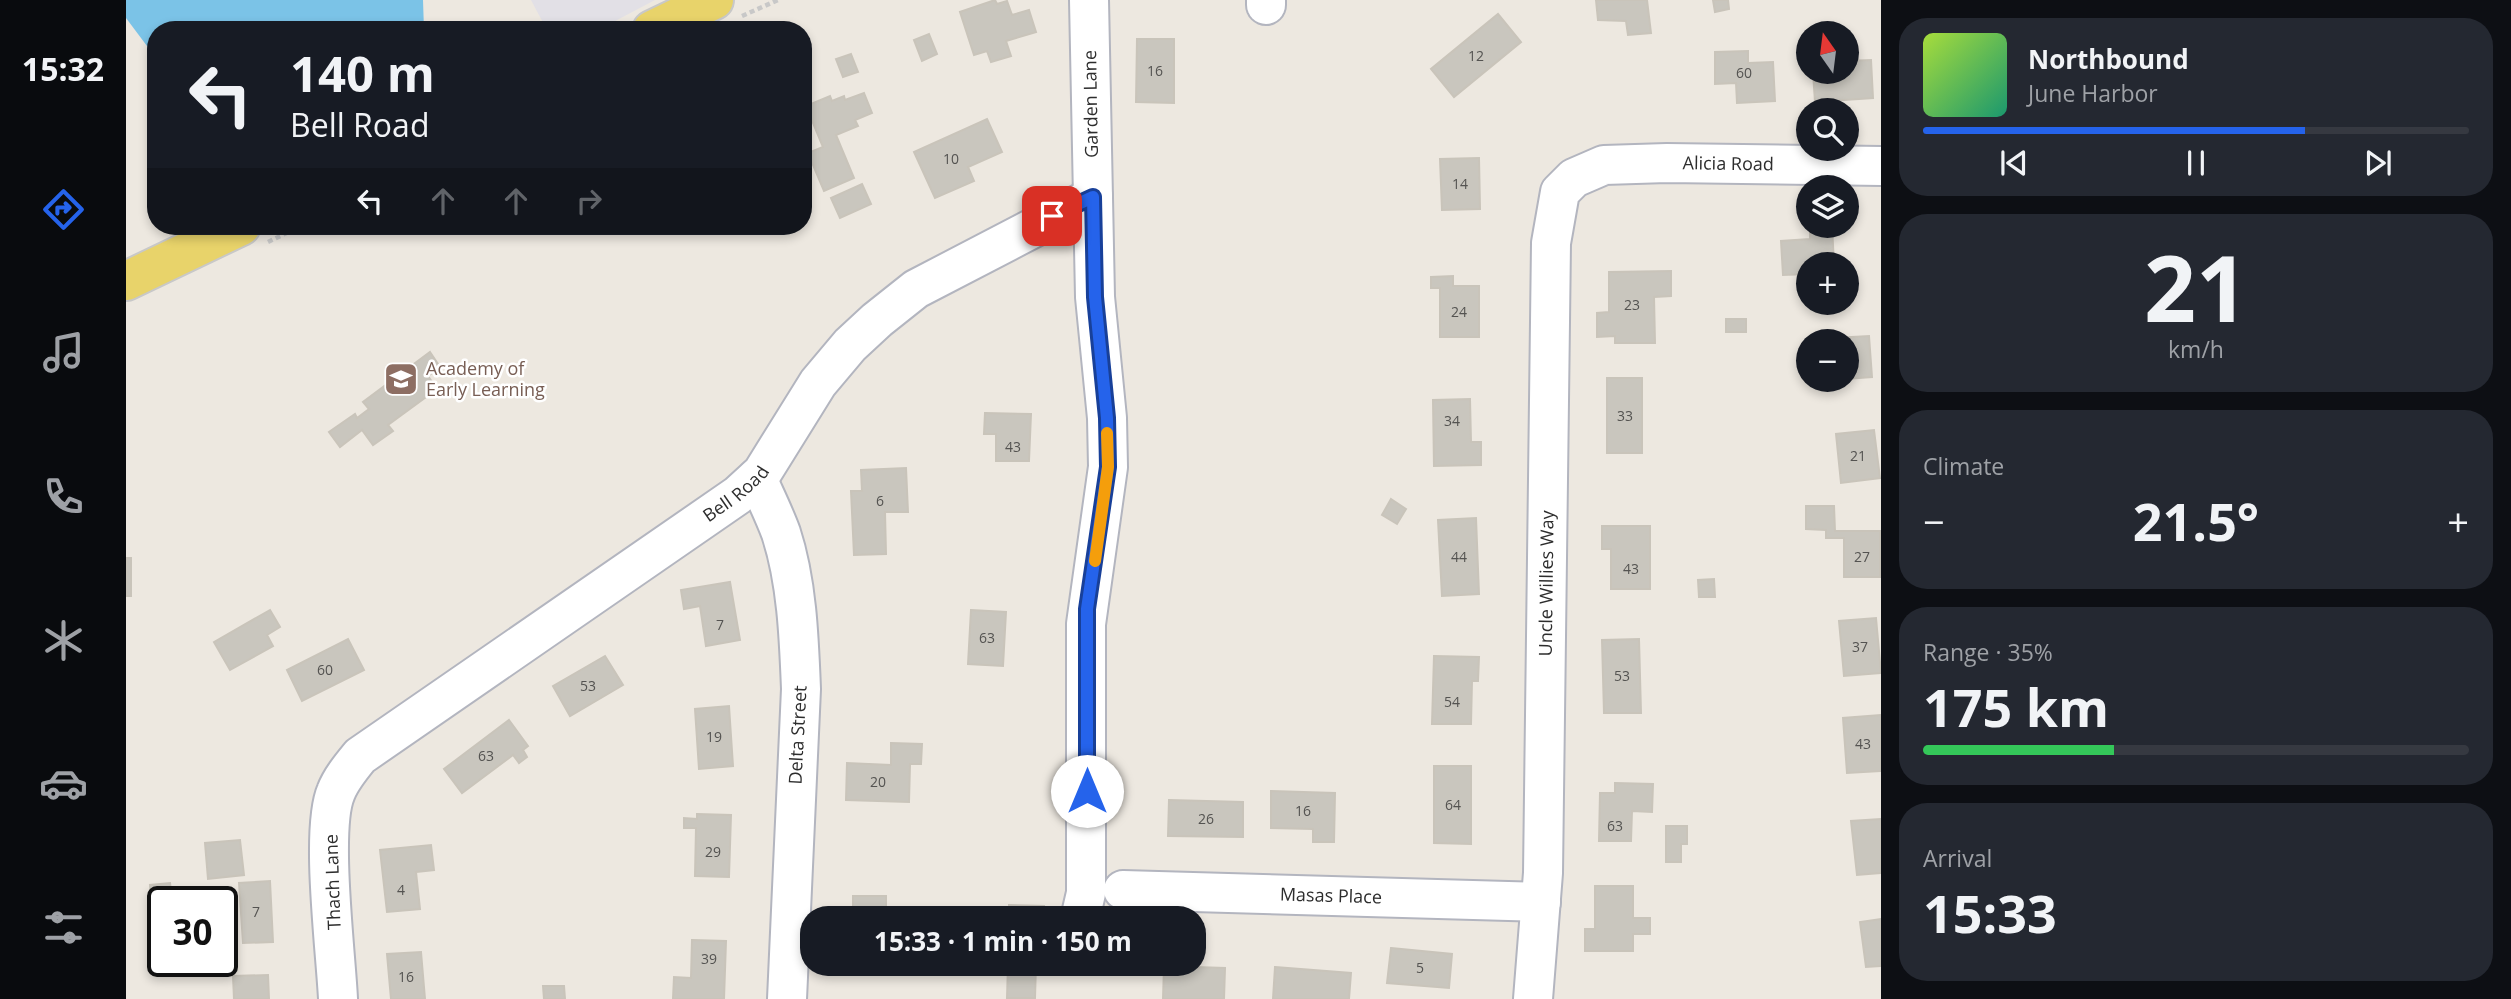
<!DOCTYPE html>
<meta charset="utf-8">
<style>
:root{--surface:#171b24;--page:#242831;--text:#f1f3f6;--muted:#9ea1a6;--line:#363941;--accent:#2563eb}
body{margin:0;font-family:"Open Sans",sans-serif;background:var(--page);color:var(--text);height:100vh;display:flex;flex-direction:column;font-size:26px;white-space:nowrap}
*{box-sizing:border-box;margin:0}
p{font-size:23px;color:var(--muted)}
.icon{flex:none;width:38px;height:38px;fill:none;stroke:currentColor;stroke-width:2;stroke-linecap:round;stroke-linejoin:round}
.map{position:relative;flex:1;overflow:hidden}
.sheet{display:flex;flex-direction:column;gap:18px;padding:18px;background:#0d0f14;width:630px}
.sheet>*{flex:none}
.hud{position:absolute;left:21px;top:21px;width:665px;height:214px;border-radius:28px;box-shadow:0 4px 10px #0003;background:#171b24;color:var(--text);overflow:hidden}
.needle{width:46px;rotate:346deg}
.tools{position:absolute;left:1670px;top:21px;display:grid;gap:14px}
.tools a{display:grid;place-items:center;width:63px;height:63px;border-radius:50%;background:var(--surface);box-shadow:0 4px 10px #0003;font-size:35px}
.speed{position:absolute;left:21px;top:886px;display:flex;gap:14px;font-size:35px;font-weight:700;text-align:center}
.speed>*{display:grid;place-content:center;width:91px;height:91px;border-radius:50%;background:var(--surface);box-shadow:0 4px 10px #0003;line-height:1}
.speed .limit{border:4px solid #111;border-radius:10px;background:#fff;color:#111}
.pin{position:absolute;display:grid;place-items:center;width:60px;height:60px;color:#fff;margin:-30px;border-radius:14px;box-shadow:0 4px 10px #0006}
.me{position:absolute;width:77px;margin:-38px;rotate:0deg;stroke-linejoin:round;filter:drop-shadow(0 0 5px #0008)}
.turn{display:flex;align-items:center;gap:24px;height:147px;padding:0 28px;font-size:32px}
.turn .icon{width:91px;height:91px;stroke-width:2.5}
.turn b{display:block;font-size:49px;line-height:60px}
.lanes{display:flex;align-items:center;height:66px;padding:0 28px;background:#0003;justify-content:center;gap:35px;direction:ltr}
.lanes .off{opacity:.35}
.big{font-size:52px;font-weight:700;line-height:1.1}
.sheet .tile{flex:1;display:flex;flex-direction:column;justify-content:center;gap:10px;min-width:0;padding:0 24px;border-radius:28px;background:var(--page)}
.sheet .dial{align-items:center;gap:0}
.dial b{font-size:91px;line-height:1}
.song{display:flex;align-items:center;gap:21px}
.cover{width:84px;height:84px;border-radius:10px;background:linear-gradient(135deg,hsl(80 70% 55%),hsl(160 70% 35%))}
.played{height:7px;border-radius:4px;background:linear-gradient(90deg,var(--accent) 70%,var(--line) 70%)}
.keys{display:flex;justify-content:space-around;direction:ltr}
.heat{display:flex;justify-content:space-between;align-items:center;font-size:38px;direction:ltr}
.charge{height:10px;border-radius:5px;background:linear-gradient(90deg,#34c759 35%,var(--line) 0)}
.trip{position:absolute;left:674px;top:906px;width:406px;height:70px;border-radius:28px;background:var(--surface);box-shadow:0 4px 10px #0003;font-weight:700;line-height:70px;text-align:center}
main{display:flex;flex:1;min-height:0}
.menu{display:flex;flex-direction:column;width:126px;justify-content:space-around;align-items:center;background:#090b0e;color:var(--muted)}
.menu .icon{width:49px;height:49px}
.menu .active{color:var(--accent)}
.menu b{font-size:32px;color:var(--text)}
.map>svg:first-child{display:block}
</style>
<main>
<nav class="menu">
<b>15:32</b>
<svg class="icon active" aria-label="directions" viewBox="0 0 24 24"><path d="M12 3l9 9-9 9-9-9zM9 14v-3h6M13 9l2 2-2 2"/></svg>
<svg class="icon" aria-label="music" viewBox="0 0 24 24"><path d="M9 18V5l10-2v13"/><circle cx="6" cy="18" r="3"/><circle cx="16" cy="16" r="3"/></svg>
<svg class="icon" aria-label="phone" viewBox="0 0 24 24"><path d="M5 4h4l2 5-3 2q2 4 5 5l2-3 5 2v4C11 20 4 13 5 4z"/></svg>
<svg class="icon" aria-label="climate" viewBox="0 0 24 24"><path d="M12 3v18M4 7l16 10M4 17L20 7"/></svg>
<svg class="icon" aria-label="car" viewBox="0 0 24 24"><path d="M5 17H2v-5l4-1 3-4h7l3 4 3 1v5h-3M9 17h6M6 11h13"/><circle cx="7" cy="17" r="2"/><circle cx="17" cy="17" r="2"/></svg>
<svg class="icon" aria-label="filters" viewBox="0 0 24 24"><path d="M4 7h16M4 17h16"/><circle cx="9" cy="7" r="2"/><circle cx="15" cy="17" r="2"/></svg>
</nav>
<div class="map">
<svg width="1755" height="999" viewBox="0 0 1755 999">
<rect width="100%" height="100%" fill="#ede8e0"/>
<polygon fill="#e2e0e6" points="405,0 529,0 472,30 421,30"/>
<polygon fill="#7bc3e7" points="0,0 297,0 298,30 30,30 30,58 0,18"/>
<g fill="#c9c6be" stroke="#c9c4ba" stroke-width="2">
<polygon points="869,0 871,4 881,1 886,15 903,10 910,32 880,41 885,56 865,62 861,51 848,55 834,12"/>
<polygon points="1470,0 1521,0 1525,33 1502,35 1500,21 1472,20"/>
<polygon points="1587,0 1602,0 1603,9 1589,12"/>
<polygon points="1372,14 1395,42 1328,97 1305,69"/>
<polygon points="803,34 811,54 796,61 788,40"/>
<polygon points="1011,39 1048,39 1048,103 1010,102"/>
<polygon points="1622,51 1622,63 1647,62 1649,101 1611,103 1610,83 1589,84 1589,52"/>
<polygon points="725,54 732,72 717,77 710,59"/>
<polygon points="1745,60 1747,98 1689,102 1687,72 1720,72 1720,61"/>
<polygon points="738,93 746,113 729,120 732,126 710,135 728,178 698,191 682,153 697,147 680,106 704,96 706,101 718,96 719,100"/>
<polygon points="861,119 876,152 842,167 848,181 809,198 788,152"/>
<polygon points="1353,158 1354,209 1316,210 1314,159"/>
<polygon points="736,184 745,204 714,218 705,198"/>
<polygon points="1684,226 1706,226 1708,264 1682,264 1682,274 1657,275 1655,241 1684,239"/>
<polygon points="1545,271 1545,296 1528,297 1529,343 1489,343 1489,336 1471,337 1471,313 1483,312 1483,272"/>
<polygon points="1327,276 1327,286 1353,286 1353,337 1314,337 1314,288 1305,288 1305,277"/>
<rect x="1600" y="319" width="20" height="13"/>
<polygon points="1743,336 1746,377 1720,379 1720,341 1708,341 1708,338"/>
<polygon points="304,352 314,367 302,376 311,389 262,425 267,431 247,445 236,430 214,447 203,432 229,414 231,418 243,409 237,402"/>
<rect x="1481" y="378" width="35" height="75"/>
<polygon points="1344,399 1345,442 1355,442 1355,465 1308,466 1307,400"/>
<polygon points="859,413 905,414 903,461 870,461 870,434 858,434"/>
<polygon points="1748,430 1754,478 1715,483 1710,434"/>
<polygon points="780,468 782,512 759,512 760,554 728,555 725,491 736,491 735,470"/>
<polygon points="1265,499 1280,509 1271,524 1256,515"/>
<polygon points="1680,506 1708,506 1709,531 1754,531 1754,577 1718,577 1718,538 1700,538 1700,530 1680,529"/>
<polygon points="1350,518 1353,594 1316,596 1312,520"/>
<polygon points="1476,526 1524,526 1524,589 1485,589 1485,549 1476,549"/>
<rect x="0" y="558" width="5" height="38"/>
<polygon points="1588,579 1589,597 1573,597 1572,580"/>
<polygon points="604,582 614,640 580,646 574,606 558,609 555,590"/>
<polygon points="144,610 154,627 141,635 147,646 104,670 88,642"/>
<polygon points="845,610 880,612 877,666 842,664"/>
<polygon points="1750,618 1755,673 1718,676 1713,621"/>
<polygon points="222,639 238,670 176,701 161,670"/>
<polygon points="1513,639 1515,713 1478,713 1476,640"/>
<polygon points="479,656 497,685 444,716 427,686"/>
<polygon points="1308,656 1353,657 1352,681 1346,681 1345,724 1306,724"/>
<polygon points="603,706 607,766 573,769 569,709"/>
<polygon points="1755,715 1755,771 1721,773 1717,718"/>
<polygon points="383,720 402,746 397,750 401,757 393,763 387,755 336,793 318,769"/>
<polygon points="765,743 796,744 795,764 784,764 783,802 720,800 721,763 765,765"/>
<polygon points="1308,766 1345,766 1345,844 1308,843"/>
<polygon points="1489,783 1527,784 1526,812 1506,811 1505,841 1473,841 1474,793 1489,793"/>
<polygon points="1145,791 1209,793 1208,842 1187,842 1187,829 1145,828"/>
<polygon points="1043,800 1117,802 1117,837 1042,836"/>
<polygon points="571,814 605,815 603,877 569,876 570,828 558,828 558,818 571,819"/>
<polygon points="1755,819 1755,873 1731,875 1725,821"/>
<polygon points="1540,826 1561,826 1561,844 1555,844 1555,862 1540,862"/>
<polygon points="114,840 118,875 82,879 79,843"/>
<polygon points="305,845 308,870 290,872 294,909 261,912 254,850"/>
<polygon points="144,881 147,942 117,943 113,883"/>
<polygon points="44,883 46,898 25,900 24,885"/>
<polygon points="1469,886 1507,886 1507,918 1524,918 1524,934 1507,934 1507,951 1459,951 1459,929 1469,929"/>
<rect x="727" y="896" width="33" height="23"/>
<polygon points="883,905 918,906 917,919 883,919"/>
<polygon points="1755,919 1755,966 1740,967 1734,922"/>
<polygon points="566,940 600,941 598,999 547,999 548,977 565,978"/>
<polygon points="1265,948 1326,954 1323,988 1261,983"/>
<polygon points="295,952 299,999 265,999 261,954"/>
<polygon points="882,964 910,964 909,998 881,998"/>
<polygon points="1038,966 1099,968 1098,999 1037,999"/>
<polygon points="1149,967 1225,973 1223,999 1147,999"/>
<polygon points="142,975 143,999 108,999 107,976"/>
<polygon points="417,986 438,986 439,999 418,999"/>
</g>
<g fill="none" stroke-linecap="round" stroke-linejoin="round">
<g stroke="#b3b5bf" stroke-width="42">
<g id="minor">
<polyline points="1140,0 1140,5"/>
<path d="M631 478C639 496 648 514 655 533 671 582 673 638 675 689L661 999"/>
<path id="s1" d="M997 890 1415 902"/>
<polyline points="954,919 960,893 960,624 982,467 981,418 969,297 963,0"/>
<path id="s2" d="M212 999C210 954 194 829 210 792 215 779 225 767 234 756L612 495 636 473 692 383 724 345 751 320 790 289 967 197"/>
<path id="s3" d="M1407 999 1417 873 1425 243 1434 192 1448 178 1478 165 1541 163 1755 166"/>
</g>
</g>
<g stroke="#c8c8c8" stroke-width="42">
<g id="major">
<polyline points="526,30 588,0"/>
<polyline points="0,281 115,226"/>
</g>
</g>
<g stroke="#c8c8c8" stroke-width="4.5" stroke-dasharray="5 3.5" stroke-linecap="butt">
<polyline points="616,16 652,0"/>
<polyline points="142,242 175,226"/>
</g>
<use href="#minor" stroke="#fff" stroke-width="38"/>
<use href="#major" stroke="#e8d36a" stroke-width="38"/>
</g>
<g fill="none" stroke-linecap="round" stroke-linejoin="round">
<g stroke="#184099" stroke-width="18">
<polyline id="route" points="926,216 967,197 969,297 981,418 982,467 961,609 961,791"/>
</g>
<use href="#route" stroke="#2563eb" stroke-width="12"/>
<polyline stroke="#f59e0b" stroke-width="12" points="969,561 982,467 981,433"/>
</g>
<defs>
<g id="school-square" transform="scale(1.75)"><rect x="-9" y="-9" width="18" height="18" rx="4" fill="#8d6e63" stroke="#fff"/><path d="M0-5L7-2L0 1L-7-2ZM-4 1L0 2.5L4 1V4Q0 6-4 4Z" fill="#fff"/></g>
</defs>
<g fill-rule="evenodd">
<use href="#school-square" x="275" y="379"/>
</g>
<g text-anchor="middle" stroke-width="5" stroke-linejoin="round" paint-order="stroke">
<g font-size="14" fill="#545351">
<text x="1350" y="61">12</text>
<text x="1029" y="76">16</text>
<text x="1618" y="78">60</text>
<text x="825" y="164">10</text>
<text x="1334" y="189">14</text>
<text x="1506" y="310">23</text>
<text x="1333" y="317">24</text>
<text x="1499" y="421">33</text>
<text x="1326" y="426">34</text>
<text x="887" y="452">43</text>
<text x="1732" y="461">21</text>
<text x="754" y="506">6</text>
<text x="1333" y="562">44</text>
<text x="1736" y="562">27</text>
<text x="1505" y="574">43</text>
<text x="594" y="630">7</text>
<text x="861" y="643">63</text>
<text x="1734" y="652">37</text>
<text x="199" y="675">60</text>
<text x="1496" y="681">53</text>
<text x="462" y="691">53</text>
<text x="1326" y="707">54</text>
<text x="588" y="742">19</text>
<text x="1737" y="749">43</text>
<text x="360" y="761">63</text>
<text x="752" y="787">20</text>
<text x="1327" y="810">64</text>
<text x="1177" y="816">16</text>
<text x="1080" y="824">26</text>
<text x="1489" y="831">63</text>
<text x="587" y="857">29</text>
<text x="275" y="895">4</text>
<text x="130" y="917">7</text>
<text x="583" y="964">39</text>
<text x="1294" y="973">5</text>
<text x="280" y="982">16</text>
</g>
<g font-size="18" fill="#2d2d2d" stroke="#fff">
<text transform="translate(965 104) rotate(-91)" y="6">Garden Lane</text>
<text dy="6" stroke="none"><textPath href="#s3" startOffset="985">Alicia Road</textPath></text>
<text dy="6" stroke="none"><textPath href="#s2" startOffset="710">Bell Road</textPath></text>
<text dy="6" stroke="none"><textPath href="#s3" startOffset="416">Uncle Willies Way</textPath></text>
<text transform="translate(672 735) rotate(-87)" y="6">Delta Street</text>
<text transform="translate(207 882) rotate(-92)" y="6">Thach Lane</text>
<text dy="6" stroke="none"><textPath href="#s1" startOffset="208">Masas Place</textPath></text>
</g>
<g font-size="18" fill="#785e54" stroke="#fff" text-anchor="start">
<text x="300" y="375">Academy of<tspan x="300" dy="21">Early Learning</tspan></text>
</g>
</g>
</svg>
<div class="tools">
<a><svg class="needle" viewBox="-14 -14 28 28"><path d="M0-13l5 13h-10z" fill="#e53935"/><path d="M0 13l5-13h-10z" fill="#9ea1a6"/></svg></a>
<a><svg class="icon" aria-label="search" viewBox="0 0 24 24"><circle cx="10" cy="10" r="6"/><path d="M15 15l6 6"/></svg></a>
<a><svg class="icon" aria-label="layers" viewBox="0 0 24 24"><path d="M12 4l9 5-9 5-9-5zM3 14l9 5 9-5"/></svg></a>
<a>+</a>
<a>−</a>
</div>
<div class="speed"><div class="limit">30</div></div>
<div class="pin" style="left:926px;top:216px;background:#d93025"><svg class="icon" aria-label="arrive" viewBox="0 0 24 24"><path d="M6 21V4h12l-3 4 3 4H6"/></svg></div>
<svg class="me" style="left:961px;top:791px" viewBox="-20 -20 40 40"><circle r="19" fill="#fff"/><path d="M0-13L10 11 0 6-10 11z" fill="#2563eb"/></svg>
<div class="trip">15:33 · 1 min · 150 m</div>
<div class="hud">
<div class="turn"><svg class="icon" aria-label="left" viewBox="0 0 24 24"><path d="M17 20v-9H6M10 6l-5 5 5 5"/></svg><div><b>140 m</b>Bell Road</div></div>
<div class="lanes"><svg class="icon" aria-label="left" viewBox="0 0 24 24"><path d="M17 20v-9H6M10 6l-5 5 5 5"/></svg><svg class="icon off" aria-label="ahead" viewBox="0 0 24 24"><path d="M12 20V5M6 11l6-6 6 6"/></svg><svg class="icon off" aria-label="ahead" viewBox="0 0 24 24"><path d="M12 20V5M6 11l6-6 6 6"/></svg><svg class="icon off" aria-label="right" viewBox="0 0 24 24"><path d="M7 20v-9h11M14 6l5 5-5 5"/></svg></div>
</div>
</div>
<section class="sheet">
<div class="tile">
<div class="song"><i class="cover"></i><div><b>Northbound</b><p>June Harbor</p></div></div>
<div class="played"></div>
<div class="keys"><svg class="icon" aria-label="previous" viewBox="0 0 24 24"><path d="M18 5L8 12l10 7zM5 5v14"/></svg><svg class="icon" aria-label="pause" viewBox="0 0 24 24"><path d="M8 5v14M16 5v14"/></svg><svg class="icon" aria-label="next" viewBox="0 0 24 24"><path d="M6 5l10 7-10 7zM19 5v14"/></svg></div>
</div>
<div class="tile dial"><b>21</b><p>km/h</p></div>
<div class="tile"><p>Climate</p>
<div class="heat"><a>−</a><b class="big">21.5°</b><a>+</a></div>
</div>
<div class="tile"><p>Range · 35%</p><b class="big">175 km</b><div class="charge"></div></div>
<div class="tile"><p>Arrival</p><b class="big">15:33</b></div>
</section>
</main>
